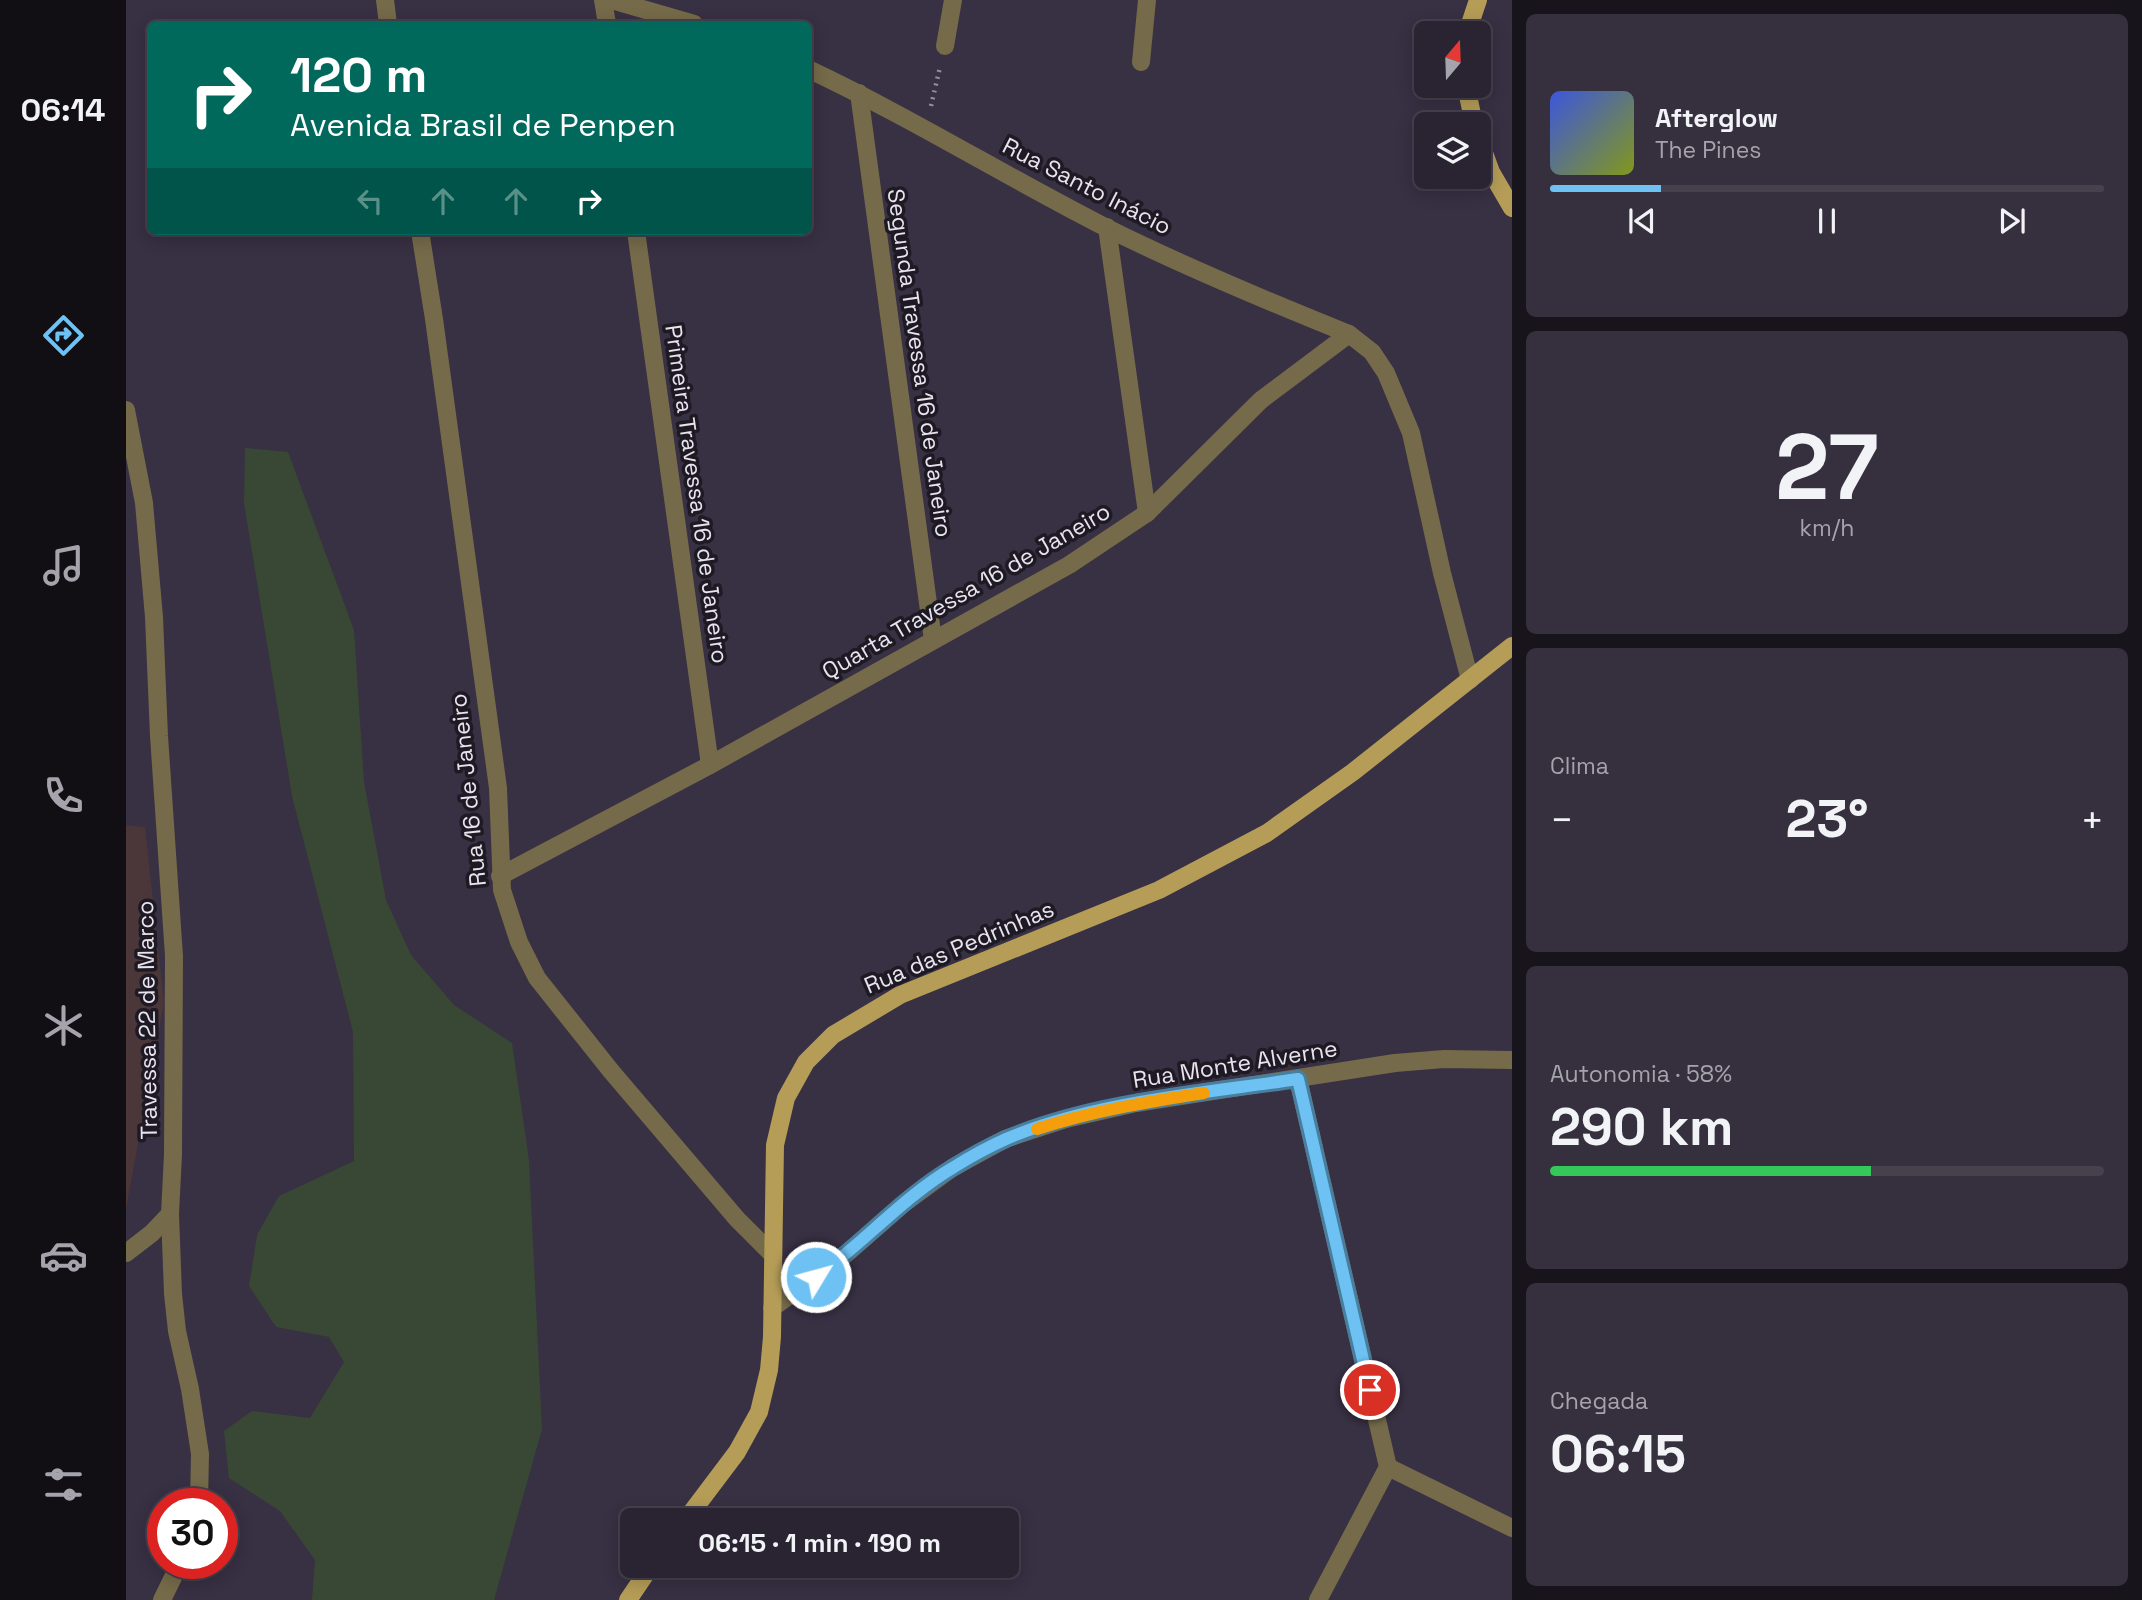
<!DOCTYPE html>
<html lang="pt">
<meta charset="utf-8">
<style>
:root{--surface:#2a2432;--page:#36303e;--text:#f1f3f6;--muted:#a5a4ac;--line:#46414d;--accent:#6ec2f3}
body{margin:0;font-family:"Space Grotesk",sans-serif;background:var(--page);color:var(--text);height:100vh;display:flex;flex-direction:column;font-size:26px;white-space:nowrap}
*{box-sizing:border-box;margin:0}
p{font-size:23px;color:var(--muted)}
.icon{flex:none;width:38px;height:38px;fill:none;stroke:currentColor;stroke-width:2;stroke-linecap:round;stroke-linejoin:round}
.map{position:relative;flex:1;overflow:hidden}
.panel{display:flex;flex-direction:column;gap:14px;padding:14px;background:#17141c;width:630px}
.panel>*{flex:none}
.top-card{position:absolute;left:21px;top:21px;width:665px;height:214px;border-radius:10px;box-shadow:0 4px 18px #0003,0 0 0 2px var(--line);background:#00695c;color:#fff;overflow:hidden}
.needle{width:46px;rotate:19deg}
.buttons{position:absolute;left:1288px;top:21px;display:grid;gap:14px}
.buttons a{display:grid;place-items:center;width:77px;height:77px;border-radius:10px;background:var(--surface);box-shadow:0 4px 18px #0003,0 0 0 2px var(--line);font-size:35px}
.speed{position:absolute;left:21px;top:1488px;display:flex;gap:14px;font-size:35px;font-weight:700;text-align:center}
.speed>*{display:grid;place-content:center;width:91px;height:91px;border-radius:50%;background:var(--surface);box-shadow:0 4px 18px #0003,0 0 0 2px var(--line);line-height:1}
.speed .limit{border:10px solid #d22;background:#fff;color:#111}
.pin{position:absolute;display:grid;place-items:center;width:60px;height:60px;color:#fff;margin:-30px;border:4px solid #fff;border-radius:50%;box-shadow:0 2px 7px #0007}
.me{position:absolute;width:77px;margin:-38px;rotate:53deg;stroke-linejoin:round;filter:drop-shadow(0 0 5px #0008)}
.turn{display:flex;align-items:center;gap:24px;height:147px;padding:0 28px;font-size:32px}
.turn .icon{width:91px;height:91px;stroke-width:2.5}
.turn b{display:block;font-size:49px;line-height:60px}
.lanes{display:flex;align-items:center;height:66px;padding:0 28px;background:#0003;justify-content:center;gap:35px;direction:ltr}
.lanes .off{opacity:.35}
.big{font-size:52px;font-weight:700;line-height:1.1}
.panel .widget{flex:1;display:flex;flex-direction:column;justify-content:center;gap:10px;min-width:0;padding:0 24px;border-radius:10px;background:var(--page)}
.panel .dial{align-items:center;gap:0}
.dial b{font-size:91px;line-height:1}
.song{display:flex;align-items:center;gap:21px}
.cover{width:84px;height:84px;border-radius:10px;background:linear-gradient(135deg,hsl(230 70% 55%),hsl(70 70% 35%))}
.played{height:7px;border-radius:4px;background:linear-gradient(90deg,var(--accent) 20%,var(--line) 20%)}
.keys{display:flex;justify-content:space-around;direction:ltr}
.heat{display:flex;justify-content:space-between;align-items:center;font-size:38px;direction:ltr}
.charge{height:10px;border-radius:5px;background:linear-gradient(90deg,#34c759 58%,var(--line) 0)}
.trip{position:absolute;left:494px;top:1508px;width:399px;height:70px;border-radius:10px;background:var(--surface);box-shadow:0 4px 18px #0003,0 0 0 2px var(--line);font-weight:700;line-height:70px;text-align:center}
main{display:flex;flex:1;min-height:0}
.dock{display:flex;flex-direction:column;width:126px;justify-content:space-around;align-items:center;background:#110e14;color:var(--muted)}
.dock .icon{width:49px;height:49px}
.dock .active{color:var(--accent)}
.dock b{font-size:32px;color:var(--text)}
.map>svg:first-child{display:block}
</style>
<main>
<nav class="dock">
<b>06:14</b>
<svg class="icon active" aria-label="directions" viewBox="0 0 24 24"><path d="M12 3l9 9-9 9-9-9zM9 14v-3h6M13 9l2 2-2 2"/></svg>
<svg class="icon" aria-label="music" viewBox="0 0 24 24"><path d="M9 18V5l10-2v13"/><circle cx="6" cy="18" r="3"/><circle cx="16" cy="16" r="3"/></svg>
<svg class="icon" aria-label="phone" viewBox="0 0 24 24"><path d="M5 4h4l2 5-3 2q2 4 5 5l2-3 5 2v4C11 20 4 13 5 4z"/></svg>
<svg class="icon" aria-label="climate" viewBox="0 0 24 24"><path d="M12 3v18M4 7l16 10M4 17L20 7"/></svg>
<svg class="icon" aria-label="car" viewBox="0 0 24 24"><path d="M5 17H2v-5l4-1 3-4h7l3 4 3 1v5h-3M9 17h6M6 11h13"/><circle cx="7" cy="17" r="2"/><circle cx="17" cy="17" r="2"/></svg>
<svg class="icon" aria-label="filters" viewBox="0 0 24 24"><path d="M4 7h16M4 17h16"/><circle cx="9" cy="7" r="2"/><circle cx="15" cy="17" r="2"/></svg>
</nav>
<div class="map">
<svg width="1386" height="1600" viewBox="0 0 1386 1600">
<rect width="100%" height="100%" fill="#383043"/>
<polygon fill="#4b3639" points="0,825 19,827 38,1003 0,1209"/>
<polygon fill="#394834" points="119,448 162,452 228,630 238,782 260,900 285,955 328,1005 386,1043 403,1160 416,1429 368,1600 186,1600 189,1560 154,1511 103,1478 98,1431 126,1411 184,1418 218,1362 203,1337 150,1327 123,1286 131,1235 153,1196 228,1161 227,1032 166,796 118,503"/>
<g fill="none" stroke-linecap="round" stroke-linejoin="round">
<polyline stroke="#948d9d" stroke-width="4.5" stroke-dasharray="2 5" stroke-linecap="butt" points="805,106 814,67"/>
<g stroke="#756a49" stroke-width="18">
<polyline points="259,0 262,24"/>
<polyline points="477,0 481,24"/>
<polyline points="486,0 568,24"/>
<polyline points="819,46 827,0"/>
<polyline points="1015,62 1021,0"/>
<path d="M682 69C784 117 879 176 979 227 1059 267 1141 301 1223 334"/>
<polyline points="733,93 807,640"/>
<polyline points="981,227 1021,513"/>
<polyline points="294,231 308,319 372,788 376,890 393,942 411,978 485,1071 611,1219 646,1254"/>
<polyline points="510,231 584,765"/>
<polyline points="0,410 18,503 28,617 33,736 48,956 47,1154 44,1214 47,1294 51,1331 64,1389 74,1454 73,1503"/>
<polyline points="374,876 584,765 943,565 1021,513 1135,400 1223,334 1246,352 1260,373 1285,433 1316,573 1344,680"/>
<polyline points="1172,1079 1262,1467 1192,1600"/>
<polyline points="0,1253 26,1233 44,1214"/>
<polyline points="646,1308 712,1261 777,1204 826,1168 879,1139 940,1119 1010,1103 1269,1063 1318,1059 1386,1060"/>
<polyline points="1262,1467 1386,1528"/>
<polyline points="36,1600 54,1563"/>
</g>
<g stroke="#b59d57" stroke-width="18">
<polyline points="1341,33 1352,0"/>
<polyline points="1340,86 1348,124"/>
<polyline points="1353,139 1365,172 1386,208"/>
<polyline points="559,1521 611,1452 633,1412 643,1370 646,1337 649,1145 660,1098 680,1062 707,1035 774,995 1033,890 1141,833 1227,772 1386,646"/>
<polyline points="502,1600 525,1566"/>
</g>
</g>
<g fill="none" stroke-linecap="round" stroke-linejoin="round">
<g stroke="#487e9e" stroke-width="18">
<path id="route" d="M690 1277C738 1243 777 1197 828 1167 844 1157 862 1147 880 1139 966 1102 1078 1093 1172 1079L1244 1390"/>
</g>
<use href="#route" stroke="#6ec2f3" stroke-width="12"/>
<path stroke="#f59e0b" stroke-width="12" d="M911 1129C966 1111 1021 1102 1078 1093"/>
</g>
<g text-anchor="middle" stroke-width="7" stroke-linejoin="round" paint-order="stroke">
<g font-size="23" fill="#e8e3ef" stroke="#1e1a23">
<text transform="translate(961 186) rotate(27)" y="8">Rua Santo Inácio</text>
<text transform="translate(794 363) rotate(82)" y="8">Segunda Travessa 16 de Janeiro</text>
<text transform="translate(571 494) rotate(82)" y="8">Primeira Travessa 16 de Janeiro</text>
<text transform="translate(840 591) rotate(-30)" y="8">Quarta Travessa 16 de Janeiro</text>
<text transform="translate(342 790) rotate(-96)" y="8">Rua 16 de Janeiro</text>
<text transform="translate(833 947) rotate(-23)" y="8">Rua das Pedrinhas</text>
<text transform="translate(21 1020) rotate(-91)" y="8">Travessa 22 de Marco</text>
<text transform="translate(1109 1064) rotate(-9)" y="8">Rua Monte Alverne</text>
</g>
</g>
</svg>
<div class="buttons">
<a><svg class="needle" viewBox="-14 -14 28 28"><path d="M0-13l5 13h-10z" fill="#e53935"/><path d="M0 13l5-13h-10z" fill="#a5a4ac"/></svg></a>
<a><svg class="icon" aria-label="layers" viewBox="0 0 24 24"><path d="M12 4l9 5-9 5-9-5zM3 14l9 5 9-5"/></svg></a>
</div>
<div class="speed"><div class="limit">30</div></div>
<div class="pin" style="left:1244px;top:1390px;background:#d93025"><svg class="icon" aria-label="arrive" viewBox="0 0 24 24"><path d="M6 21V4h12l-3 4 3 4H6"/></svg></div>
<svg class="me" style="left:690px;top:1277px" viewBox="-20 -20 40 40"><circle r="17" fill="#6ec2f3" stroke="#fff" stroke-width="3"/><path d="M0-11L8 9 0 5-8 9z" fill="#fff"/></svg>
<div class="trip">06:15 · 1 min · 190 m</div>
<div class="top-card">
<div class="turn"><svg class="icon" aria-label="right" viewBox="0 0 24 24"><path d="M7 20v-9h11M14 6l5 5-5 5"/></svg><div><b>120 m</b>Avenida Brasil de Penpen</div></div>
<div class="lanes"><svg class="icon off" aria-label="left" viewBox="0 0 24 24"><path d="M17 20v-9H6M10 6l-5 5 5 5"/></svg><svg class="icon off" aria-label="ahead" viewBox="0 0 24 24"><path d="M12 20V5M6 11l6-6 6 6"/></svg><svg class="icon off" aria-label="ahead" viewBox="0 0 24 24"><path d="M12 20V5M6 11l6-6 6 6"/></svg><svg class="icon" aria-label="right" viewBox="0 0 24 24"><path d="M7 20v-9h11M14 6l5 5-5 5"/></svg></div>
</div>
</div>
<section class="panel">
<div class="widget">
<div class="song"><i class="cover"></i><div><b>Afterglow</b><p>The Pines</p></div></div>
<div class="played"></div>
<div class="keys"><svg class="icon" aria-label="previous" viewBox="0 0 24 24"><path d="M18 5L8 12l10 7zM5 5v14"/></svg><svg class="icon" aria-label="pause" viewBox="0 0 24 24"><path d="M8 5v14M16 5v14"/></svg><svg class="icon" aria-label="next" viewBox="0 0 24 24"><path d="M6 5l10 7-10 7zM19 5v14"/></svg></div>
</div>
<div class="widget dial"><b>27</b><p>km/h</p></div>
<div class="widget"><p>Clima</p>
<div class="heat"><a>−</a><b class="big">23°</b><a>+</a></div>
</div>
<div class="widget"><p>Autonomia · 58%</p><b class="big">290 km</b><div class="charge"></div></div>
<div class="widget"><p>Chegada</p><b class="big">06:15</b></div>
</section>
</main>
